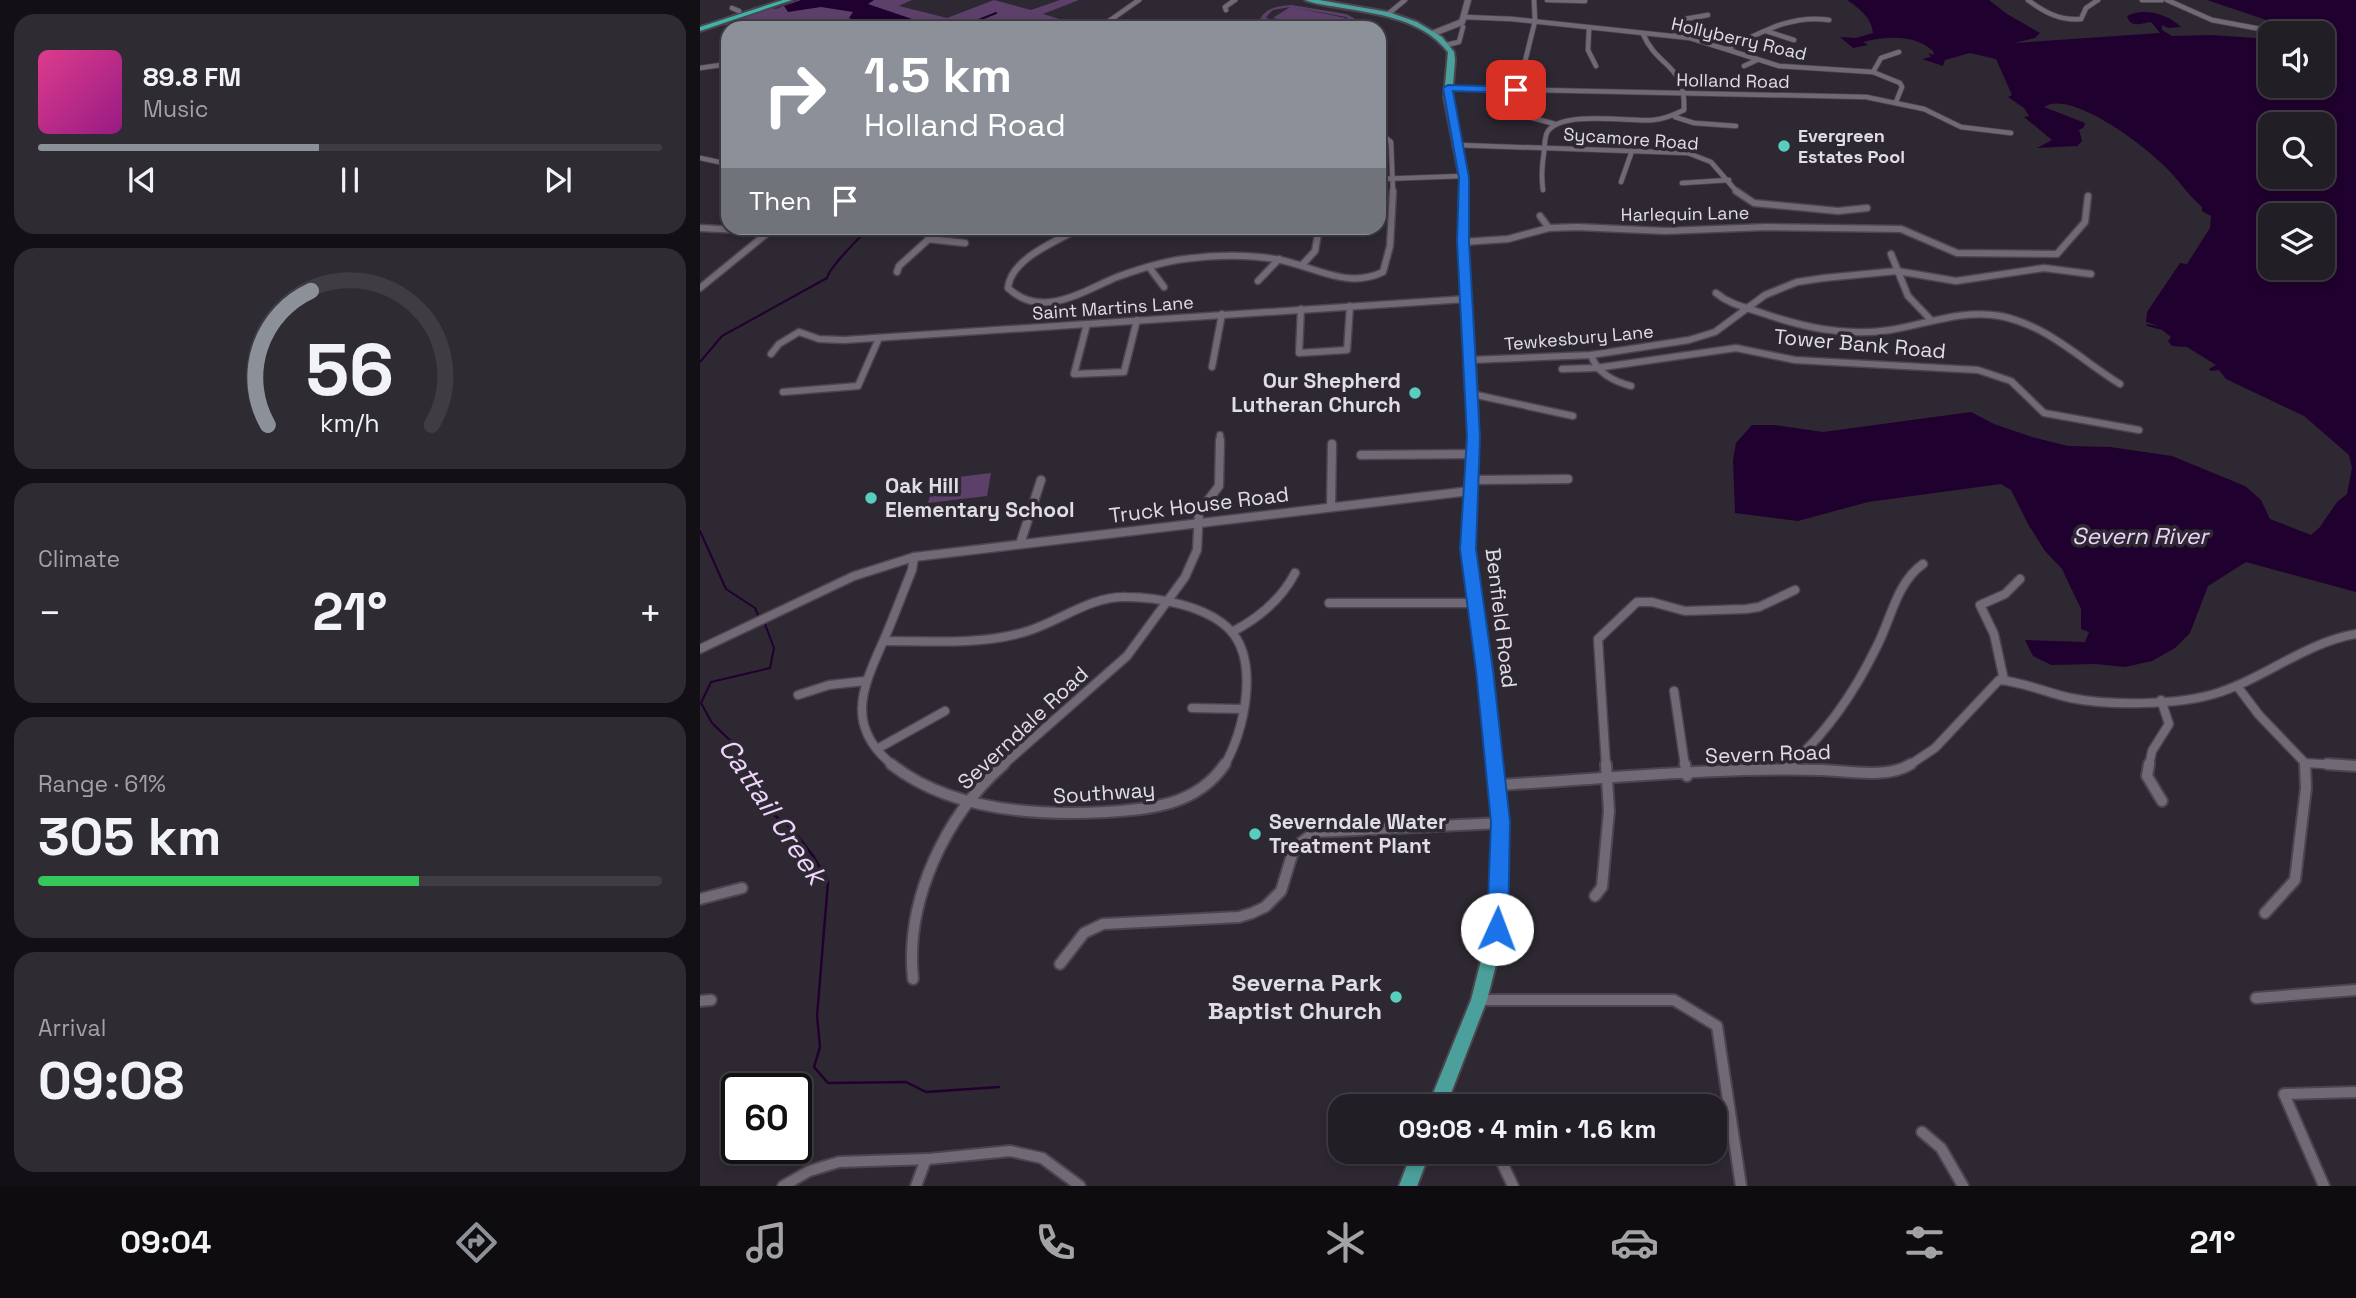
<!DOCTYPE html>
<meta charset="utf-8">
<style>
:root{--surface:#221e26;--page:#2e2b32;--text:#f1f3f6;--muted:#a2a2a7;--line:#3f3c43;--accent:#8c9099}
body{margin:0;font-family:"Space Grotesk",sans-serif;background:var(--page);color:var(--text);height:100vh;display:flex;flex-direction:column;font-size:26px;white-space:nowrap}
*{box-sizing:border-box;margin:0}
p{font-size:23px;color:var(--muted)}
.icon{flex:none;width:38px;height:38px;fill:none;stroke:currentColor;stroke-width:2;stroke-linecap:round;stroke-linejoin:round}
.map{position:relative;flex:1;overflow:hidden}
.side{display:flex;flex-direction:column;gap:14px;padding:14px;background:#131015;width:700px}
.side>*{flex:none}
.banner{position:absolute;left:21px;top:21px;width:665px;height:214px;border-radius:21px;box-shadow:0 4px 10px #0003,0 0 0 2px var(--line);background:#8c9099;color:#fff;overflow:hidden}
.fabs{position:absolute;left:1558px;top:21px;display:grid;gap:14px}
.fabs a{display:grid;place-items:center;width:77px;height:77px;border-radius:14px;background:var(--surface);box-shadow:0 4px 10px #0003,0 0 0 2px var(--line);font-size:35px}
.speed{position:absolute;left:21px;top:1073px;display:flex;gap:14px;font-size:35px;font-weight:700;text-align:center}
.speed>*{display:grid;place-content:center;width:91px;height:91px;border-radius:50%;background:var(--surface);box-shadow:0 4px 10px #0003,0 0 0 2px var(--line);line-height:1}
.speed .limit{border:4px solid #111;border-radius:10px;background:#fff;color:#111}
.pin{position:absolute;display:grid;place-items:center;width:60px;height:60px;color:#fff;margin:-30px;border-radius:14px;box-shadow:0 4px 10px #0006}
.me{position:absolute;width:77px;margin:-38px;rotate:2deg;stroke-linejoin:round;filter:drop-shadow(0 0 5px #0008)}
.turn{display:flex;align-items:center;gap:24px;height:147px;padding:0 28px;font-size:32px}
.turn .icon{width:91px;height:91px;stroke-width:2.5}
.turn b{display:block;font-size:49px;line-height:60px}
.then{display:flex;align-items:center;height:66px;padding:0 28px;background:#0003;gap:14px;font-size:26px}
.big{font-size:52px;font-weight:700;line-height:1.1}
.side .tile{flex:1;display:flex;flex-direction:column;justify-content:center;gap:10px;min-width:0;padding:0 24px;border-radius:21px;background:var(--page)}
.side .dial{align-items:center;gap:0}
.dial svg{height:182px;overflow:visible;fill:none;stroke:var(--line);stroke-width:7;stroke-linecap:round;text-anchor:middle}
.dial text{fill:var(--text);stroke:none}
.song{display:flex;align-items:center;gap:21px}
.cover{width:84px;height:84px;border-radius:10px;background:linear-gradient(135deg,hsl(330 70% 55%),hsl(310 70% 35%))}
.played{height:7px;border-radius:4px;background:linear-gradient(90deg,var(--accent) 45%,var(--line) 45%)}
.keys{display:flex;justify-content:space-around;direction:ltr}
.heat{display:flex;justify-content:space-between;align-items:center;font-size:38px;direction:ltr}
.charge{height:10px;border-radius:5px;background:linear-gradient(90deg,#34c759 61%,var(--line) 0)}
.trip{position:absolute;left:628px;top:1094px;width:399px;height:70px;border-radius:21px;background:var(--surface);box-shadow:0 4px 10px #0003,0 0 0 2px var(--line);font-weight:700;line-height:70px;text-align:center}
.tabs{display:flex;height:112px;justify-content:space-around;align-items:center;background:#0e0c0f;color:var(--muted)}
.tabs .icon{width:49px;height:49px}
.tabs .active{color:var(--accent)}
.tabs b{font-size:32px;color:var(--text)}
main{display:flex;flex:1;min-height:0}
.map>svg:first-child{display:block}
</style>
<main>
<section class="side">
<div class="tile">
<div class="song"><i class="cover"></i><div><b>89.8 FM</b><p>Music</p></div></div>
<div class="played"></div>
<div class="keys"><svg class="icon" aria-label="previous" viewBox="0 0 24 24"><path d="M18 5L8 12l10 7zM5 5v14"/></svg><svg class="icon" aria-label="pause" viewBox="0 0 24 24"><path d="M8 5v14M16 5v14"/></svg><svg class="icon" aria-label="next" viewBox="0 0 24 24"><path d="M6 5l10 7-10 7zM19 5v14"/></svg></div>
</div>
<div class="tile dial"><svg viewBox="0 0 100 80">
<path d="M14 69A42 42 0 1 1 86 69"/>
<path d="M14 69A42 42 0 0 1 33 10" stroke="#8c9099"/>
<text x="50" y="56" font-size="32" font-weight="700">56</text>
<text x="50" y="72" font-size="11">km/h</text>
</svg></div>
<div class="tile"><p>Climate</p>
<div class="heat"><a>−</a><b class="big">21°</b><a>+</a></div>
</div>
<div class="tile"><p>Range · 61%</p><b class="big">305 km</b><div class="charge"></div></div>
<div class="tile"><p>Arrival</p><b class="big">09:08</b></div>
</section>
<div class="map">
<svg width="1656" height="1186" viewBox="0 0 1656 1186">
<rect width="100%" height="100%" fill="#2e2832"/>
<g fill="#5c4069">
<polygon points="97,0 212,0 199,6 247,18 294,0 331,10 360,0 379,0 343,14 376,24 356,25 355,28 351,28 352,25 332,28 33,28 24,24 72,8 76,9"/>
<path d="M592 5 646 14 654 18 656 23 650 28H643L651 23 646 17 591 7 646 18 630 28H624L573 18 590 7 573 10 566 17 571 21 608 28 559 21C565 8 576 6 592 5Z"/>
<polygon points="291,473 287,496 228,503 234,480"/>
</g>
<g fill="#20002e" fill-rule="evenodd">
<polygon points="101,0 174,0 168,4 212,19 214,24 212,28 173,28 149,18 153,12 121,7 88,12 84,6"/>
<path d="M1147 0H1289L1307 14 1340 33 1335 38 1314 43 1460 33 1451 22C1443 23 1430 29 1427 16 1444 7 1468 14 1481 27L1468 28 1462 25V30L1472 36 1511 35 1570 39V86H1622V44L1629 45 1633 40 1622 36V33L1596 30 1507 0H1656V592L1546 562 1508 586 1490 633 1475 648 1452 661 1425 667 1395 664 1351 665 1333 656 1325 640 1385 642 1389 632 1381 629V609L1362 569 1345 551 1328 524 1311 490 1301 484 1168 502 1098 521 1035 513 1033 460 1036 443 1052 425H1074L1123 432 1271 412 1294 424 1332 437 1368 446 1410 447 1472 456 1545 486 1561 500 1570 519 1611 535 1620 527 1637 502 1647 494 1652 468 1649 455 1604 416 1526 379 1519 370 1511 371 1509 369 1516 365 1487 347 1472 346 1468 341 1471 337 1462 330 1447 326 1446 324 1459 326 1446 322 1447 312 1480 263 1487 264 1510 228 1511 216 1502 211V207C1491 197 1483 187 1474 176 1454 152 1372 88 1344 107L1385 123 1384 127 1379 130 1382 141 1377 146 1337 148 1352 140 1324 117 1329 116 1324 108 1308 97 1312 95 1296 59 1270 53 1245 60 1243 66 1222 59 1231 57 1228 53 1234 55 1233 51C1215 34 1185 36 1163 42L1168 45 1153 48 1140 37 1156 38 1173 33C1172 18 1159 8 1147 0ZM1570 124H1622V177H1570ZM1570 215H1622V268H1570Z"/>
</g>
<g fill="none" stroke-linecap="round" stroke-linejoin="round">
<g stroke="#20002e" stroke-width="2">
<polyline points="213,22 250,28"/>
<polyline points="264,26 296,13"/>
<path d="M0 362 22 336 127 278C129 267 158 240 168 228"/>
<polyline points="0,531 26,589 55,608 58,615"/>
<polyline points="43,766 37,747 12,723 1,703 11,682 70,668 74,648 65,624"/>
</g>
<polyline stroke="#20002e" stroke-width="2.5" points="42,764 64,807 93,830 114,857 128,882 117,1016 120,1047 114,1067 128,1083 206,1082 226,1092 299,1087"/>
<g stroke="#4b454e" stroke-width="6">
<g id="minor-far3">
<polyline points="847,0 885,1"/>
<path d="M1328 0C1344 12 1360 21 1381 19L1386 8 1398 0"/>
<polyline points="1442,0 1462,0"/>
<polyline points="1467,0 1512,20 1566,30"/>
<polyline points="32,8 39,11"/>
<polyline points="526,10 525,7 535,0"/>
<polyline points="688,14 705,0"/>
<polyline points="764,17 812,19 990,38 1079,66 1173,72 1200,83 1202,87 1196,102"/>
<polyline points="399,28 439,0"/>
<polyline points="889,29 888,50 896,66"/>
<polyline points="1066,31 1094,40"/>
<polyline points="973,36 985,19 1008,15"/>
<polyline points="746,45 759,42 763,27"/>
<path d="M1027 49C1060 33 1091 14 1129 20"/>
<polyline points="1044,66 1057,60"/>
<polyline points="0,68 28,64"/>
<polyline points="1173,72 1181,58 1199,52"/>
<polyline points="748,88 1166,97 1224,109 1261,127 1311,133"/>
<polyline points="818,90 835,21 834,0"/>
<polyline points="829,117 855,124"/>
<polyline points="975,117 994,123 1036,126"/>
<polyline points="679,132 691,142 693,193"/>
<polyline points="757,145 988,153 1011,162 1038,193"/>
<polyline points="0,158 28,164"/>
<polyline points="679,179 764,176"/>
<polyline points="921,182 932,151"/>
<polyline points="982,183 1029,180"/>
<path d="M843 190C841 177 842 165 844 152 845 146 844 137 848 131 863 110 929 122 953 120 965 119 974 115 984 110 986 63 958 69 943 34"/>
</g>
</g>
<g stroke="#4b454e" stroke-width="9">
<g id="minor-far2">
<polyline points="1036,191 1054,203 1138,211 1167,208"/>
<polyline points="840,216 849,228"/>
<polyline points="0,228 61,231 65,235 0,288"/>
<path d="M380 228C357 241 311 258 308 288 342 320 383 291 417 277 439 269 461 262 484 259 514 255 545 254 575 259 613 265 645 290 683 272L690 246 693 191"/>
<polyline points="395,228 423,232 458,228"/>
<polyline points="228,239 265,243"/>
<polyline points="763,242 808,239 849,228 877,227 965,231 1067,227 1201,229 1257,253 1357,254 1385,222 1388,196"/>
<polyline points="1191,254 1208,296 1231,320"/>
<polyline points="603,264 615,251 619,228"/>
<polyline points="449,267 464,287"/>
<polyline points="197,272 199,266 241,228"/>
<polyline points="558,281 579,259"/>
<path d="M1016 293C1029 304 1044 307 1059 312 1102 327 1145 337 1190 330 1227 324 1263 309 1300 316 1347 325 1381 360 1420 384"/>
<polyline points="601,309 599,353 647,350 650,306"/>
<polyline points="387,324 374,374 424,372 437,320"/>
<polyline points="71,354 79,344 99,332 119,339 144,340 766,299"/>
<path d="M891 355C897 373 913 381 931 386"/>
<polyline points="769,360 891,355 989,340 1015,332 1065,295 1097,282 1124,278 1197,271 1256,281 1344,268 1391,274"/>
<polyline points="512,367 522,314"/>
<polyline points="862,369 896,368 1036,348 1095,360 1278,370 1311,381 1344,413 1439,430"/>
<polyline points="83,392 158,386 179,338"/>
<polyline points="772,394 873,416"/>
<polyline points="520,442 520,435"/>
</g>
</g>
<g stroke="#4b454e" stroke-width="11">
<g id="minor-far1">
<polyline points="661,455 772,454"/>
<polyline points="771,480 868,479"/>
<polyline points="631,507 632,444"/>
<polyline points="320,544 341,480"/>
<polyline points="629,603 776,603"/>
<path d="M532 632C559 618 581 600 595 573"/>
<path d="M184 641C229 641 277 645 321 633 357 624 388 596 426 597 458 597 507 606 530 630 560 662 544 733 524 766"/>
<polyline points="0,649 154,576 214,557 770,491"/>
<polyline points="1304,680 1294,634 1280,605 1305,594 1320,579"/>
<polyline points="1537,686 1559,715 1605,763 1656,766"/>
<polyline points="974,691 985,766"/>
<polyline points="98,695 129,685 165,681"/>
<polyline points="492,708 543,709"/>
<polyline points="177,749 245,711"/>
<polyline points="1605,763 1605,766"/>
<path d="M194 766C142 725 164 685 186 635 195 614 203 592 212 570L214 557"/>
<polyline points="302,766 427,656 485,577 497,550 499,512 519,486 520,440"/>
<polyline points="906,766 898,639 937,602 952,602 985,611 1046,609 1059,607 1095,590"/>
<path d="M1089 766C1127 733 1154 693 1176 648 1191 620 1196 583 1223 564"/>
<path d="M1208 766 1235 748 1299 680C1324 682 1347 693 1371 698 1410 706 1476 705 1514 694 1564 679 1604 643 1656 634"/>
<polyline points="1449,766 1452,751 1469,724 1461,700"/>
</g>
</g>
<g stroke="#4b454e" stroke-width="14">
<g id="minor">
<path d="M191 764C249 810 336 816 406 812 452 809 497 805 525 764"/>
<polyline points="985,764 987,776"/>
<polyline points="1449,764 1447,776 1462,801"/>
<polyline points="1627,764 1656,766"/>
<polyline points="1086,769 1091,764"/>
<path d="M797 785C905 779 1014 767 1122 770 1148 771 1188 779 1211 764"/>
<polyline points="895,896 902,887 909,811 906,764"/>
<polyline points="0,899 42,888"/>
<polyline points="1565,913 1595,880 1606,788 1605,764"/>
<polyline points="360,964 384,933 403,924 539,917 552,913 565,907 581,891 592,855 598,845 615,832 800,823"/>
<path d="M213 979C205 900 245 816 304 764"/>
<polyline points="1556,998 1656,990"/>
<polyline points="779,1000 974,1000 1017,1026 1041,1186"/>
<polyline points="0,1001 11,1000"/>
<polyline points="779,1101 780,1106"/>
<polyline points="1015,1120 1029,1120"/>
<polyline points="1222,1132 1241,1148 1263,1186"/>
<polyline points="797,1152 813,1186"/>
<polyline points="83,1186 109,1171 139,1162 229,1159 310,1151 342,1158 380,1186"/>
<polyline points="216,1186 226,1159"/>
<polyline points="1624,1186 1584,1094 1656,1092"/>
</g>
</g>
<g stroke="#4b454e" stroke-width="8">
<polyline id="tertiary" points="734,33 762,22 768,0"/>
</g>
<g stroke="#4b454e" stroke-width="4">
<g id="primary">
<path d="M605 0H619L688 12 717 22 742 37 754 52 755 60 752 97 768 179 767 242 777 394 778 437 774 549 792 670 807 823 805 929 787 1000 746 1106H728L771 1000 789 929 793 823 778 670 762 549 768 437 767 394 759 242 760 179 744 97 748 52C721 18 677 14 637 7 627 5 614 4 605 0Z"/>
<polygon points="712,1152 730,1152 717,1186 699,1186"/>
</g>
</g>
<g stroke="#4b454e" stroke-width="4">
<polygon id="trunk" points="83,0 92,0 0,31 0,27"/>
</g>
<use href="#minor-far3" stroke="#716975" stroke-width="4.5"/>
<use href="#minor-far2" stroke="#716975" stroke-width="6"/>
<use href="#minor-far1" stroke="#716975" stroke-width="8"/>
<use href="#minor" stroke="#716975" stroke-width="10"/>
<use href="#tertiary" stroke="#716975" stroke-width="6"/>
<use href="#primary" fill="#4ca09b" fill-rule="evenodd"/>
<use href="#trunk" fill="#40b2a8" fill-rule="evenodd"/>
</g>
<polygon fill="#1a73e8" stroke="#114b97" stroke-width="2" points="748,85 816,87 820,90 816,93 753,91 769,178 769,242 780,437 776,549 793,670 810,822 808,929 805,935 797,938 790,935 787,929 791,822 776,670 760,549 767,437 757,242 759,178 743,88"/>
<g fill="#59cebf" stroke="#2e2832" stroke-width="2.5">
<circle cx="1084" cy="146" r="7"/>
<circle cx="715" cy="393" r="7"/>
<circle cx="171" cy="498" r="7"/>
<circle cx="555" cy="834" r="7"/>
<circle cx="696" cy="997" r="7"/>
</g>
<g text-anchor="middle" stroke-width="7" stroke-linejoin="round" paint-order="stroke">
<g font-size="18" fill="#e1dde4" stroke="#2e2832">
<text transform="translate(1039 39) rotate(13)" y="6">Hollyberry Road</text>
<text transform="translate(1033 81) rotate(1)" y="6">Holland Road</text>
<text transform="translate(931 139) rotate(4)" y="6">Sycamore Road</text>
<text transform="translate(985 214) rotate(-1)" y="6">Harlequin Lane</text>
<text transform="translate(413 308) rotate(-4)" y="6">Saint Martins Lane</text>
<text transform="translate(879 338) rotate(-5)" y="6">Tewkesbury Lane</text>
</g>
<g font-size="18" font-weight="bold" fill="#e1dde4" stroke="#2e2832" text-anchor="start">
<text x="1098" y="142">Evergreen<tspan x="1098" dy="21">Estates Pool</tspan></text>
</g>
<g font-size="21" fill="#e1dde4" stroke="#2e2832">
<text transform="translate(1160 344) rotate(5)" y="7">Tower Bank Road</text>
<text transform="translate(499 505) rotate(-7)" y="7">Truck House Road</text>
<text transform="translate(801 618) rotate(83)" y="7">Benfield Road</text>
<text transform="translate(323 728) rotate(-43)" y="7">Severndale Road</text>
<text transform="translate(1068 754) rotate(-2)" y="7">Severn Road</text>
<text transform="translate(404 793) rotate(-4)" y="7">Southway</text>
</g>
<g font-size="21" font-weight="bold" fill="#e1dde4" stroke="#2e2832" text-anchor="start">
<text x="701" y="388" text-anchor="end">Our Shepherd<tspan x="701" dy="24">Lutheran Church</tspan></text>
<text x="185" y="493">Oak Hill<tspan x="185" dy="24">Elementary School</tspan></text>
<text x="569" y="829">Severndale Water<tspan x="569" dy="24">Treatment Plant</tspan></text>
</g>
<g font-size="23" font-style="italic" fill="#eed5fc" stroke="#2e2832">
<text x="1440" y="544">Severn River</text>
</g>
<g font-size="24" font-weight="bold" fill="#e1dde4" stroke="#2e2832" text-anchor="end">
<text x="682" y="991">Severna Park<tspan x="682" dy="28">Baptist Church</tspan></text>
</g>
<g font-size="28" font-style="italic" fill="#eed5fc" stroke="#2e2832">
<text transform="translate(73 811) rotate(56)" y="10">Cattail Creek</text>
</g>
</g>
</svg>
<div class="fabs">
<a><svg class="icon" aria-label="sound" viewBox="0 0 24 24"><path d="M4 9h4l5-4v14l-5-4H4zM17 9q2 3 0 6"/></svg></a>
<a><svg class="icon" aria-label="search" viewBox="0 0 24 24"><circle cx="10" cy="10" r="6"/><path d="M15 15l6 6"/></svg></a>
<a><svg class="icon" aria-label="layers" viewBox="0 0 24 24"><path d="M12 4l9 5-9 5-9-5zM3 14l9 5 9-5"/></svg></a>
</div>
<div class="speed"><div class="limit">60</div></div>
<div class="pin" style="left:816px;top:90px;background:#d93025"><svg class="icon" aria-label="arrive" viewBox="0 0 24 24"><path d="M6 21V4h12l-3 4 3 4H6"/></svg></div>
<svg class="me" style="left:797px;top:929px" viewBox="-20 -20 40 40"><circle r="19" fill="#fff"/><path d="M0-13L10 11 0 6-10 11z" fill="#1a73e8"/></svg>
<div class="trip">09:08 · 4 min · 1.6 km</div>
<div class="banner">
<div class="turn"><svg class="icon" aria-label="right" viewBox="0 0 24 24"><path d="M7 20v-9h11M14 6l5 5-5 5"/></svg><div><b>1.5 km</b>Holland Road</div></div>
<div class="then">Then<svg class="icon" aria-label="arrive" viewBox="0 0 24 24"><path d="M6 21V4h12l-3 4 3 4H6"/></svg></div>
</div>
</div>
</main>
<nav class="tabs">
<b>09:04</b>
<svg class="icon active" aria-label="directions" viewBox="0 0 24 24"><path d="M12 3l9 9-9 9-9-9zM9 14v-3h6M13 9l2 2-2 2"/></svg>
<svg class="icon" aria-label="music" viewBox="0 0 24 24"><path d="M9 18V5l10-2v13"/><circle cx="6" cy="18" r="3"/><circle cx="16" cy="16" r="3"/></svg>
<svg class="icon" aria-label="phone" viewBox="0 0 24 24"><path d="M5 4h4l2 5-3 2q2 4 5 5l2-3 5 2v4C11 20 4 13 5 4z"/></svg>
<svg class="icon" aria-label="climate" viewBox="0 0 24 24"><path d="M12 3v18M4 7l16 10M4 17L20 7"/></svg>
<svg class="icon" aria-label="car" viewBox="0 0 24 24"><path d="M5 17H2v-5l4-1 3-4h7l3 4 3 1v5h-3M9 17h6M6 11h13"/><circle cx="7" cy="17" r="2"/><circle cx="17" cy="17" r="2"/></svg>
<svg class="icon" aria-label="filters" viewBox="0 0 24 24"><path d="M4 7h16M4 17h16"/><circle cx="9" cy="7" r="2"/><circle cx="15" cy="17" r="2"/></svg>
<b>21°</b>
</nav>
